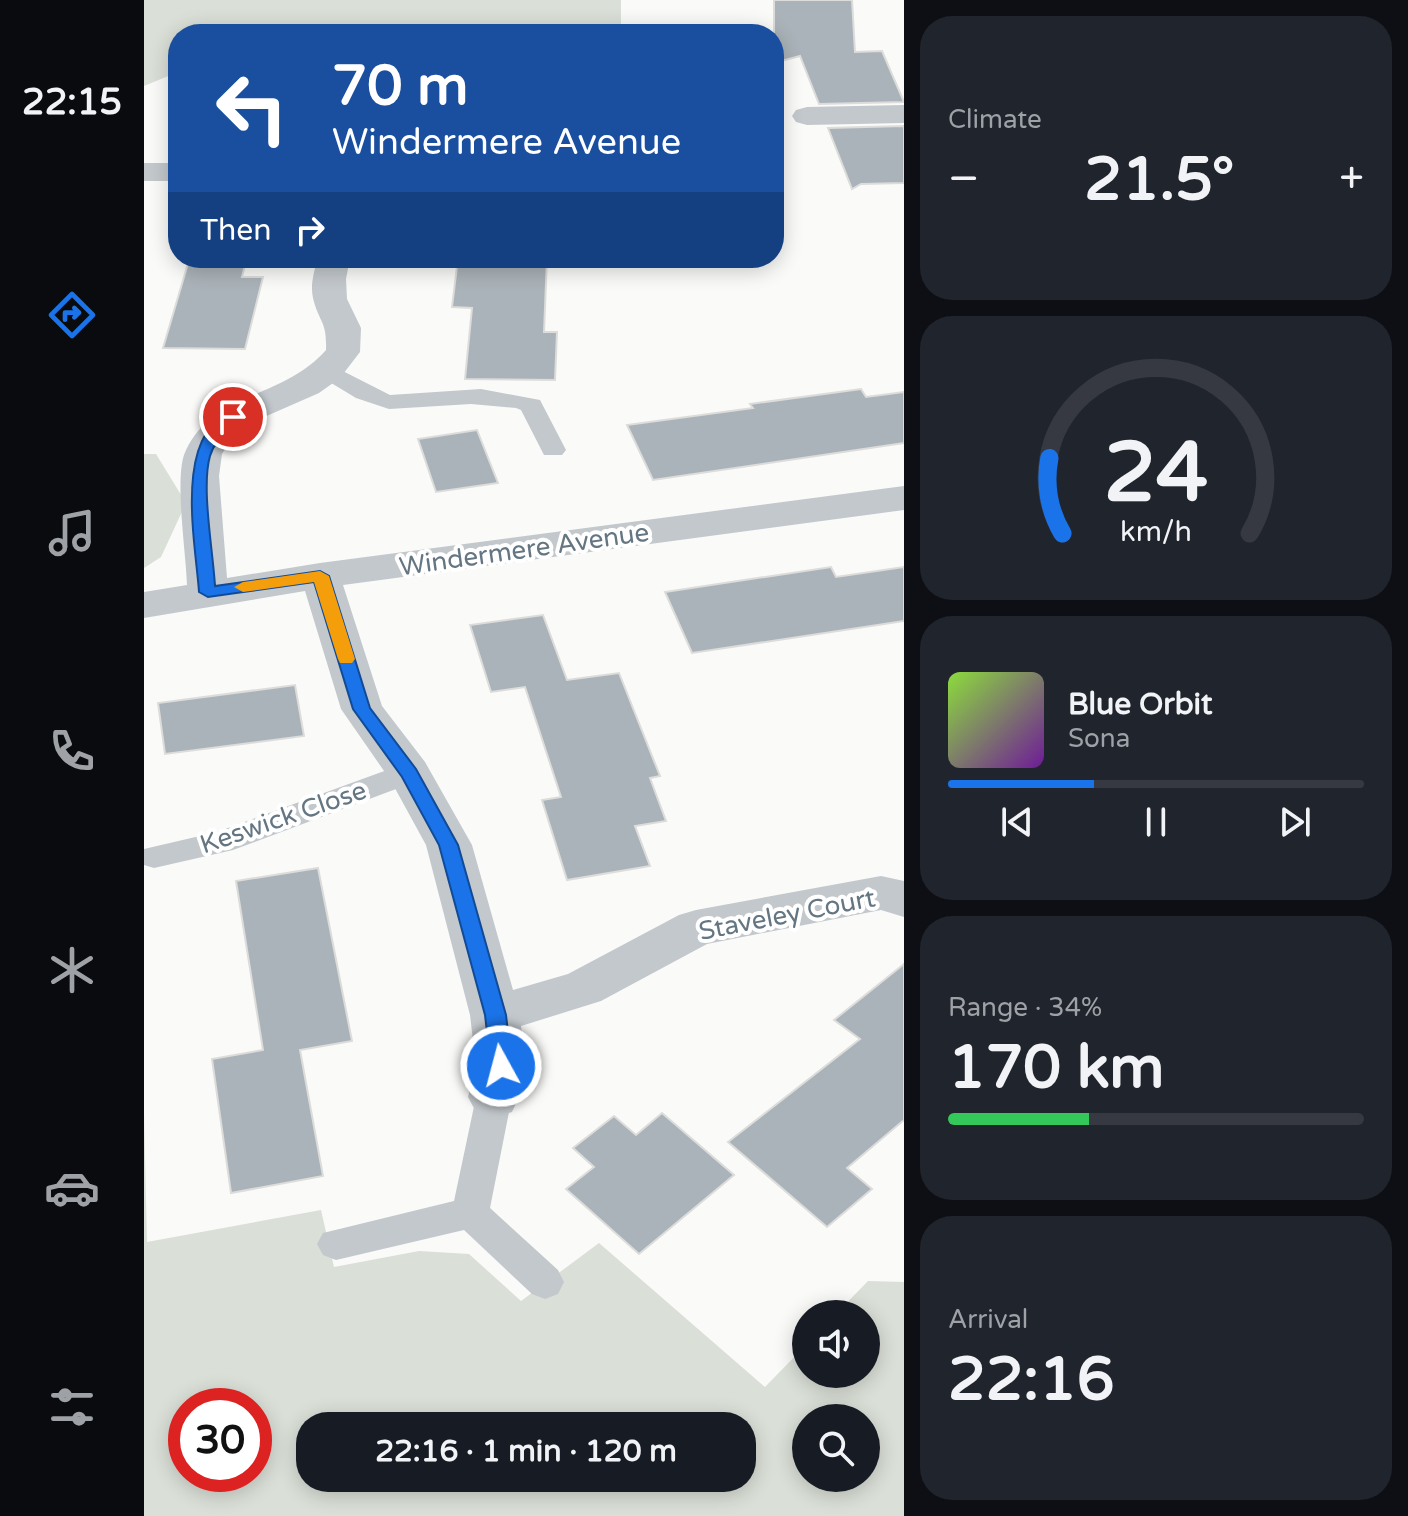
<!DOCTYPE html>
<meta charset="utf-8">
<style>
:root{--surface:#171b24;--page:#20242c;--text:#f1f3f6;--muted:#9ea1a6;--line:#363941;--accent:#1a73e8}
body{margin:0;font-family:"Varela Round",sans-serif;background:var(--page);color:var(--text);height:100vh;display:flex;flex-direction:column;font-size:30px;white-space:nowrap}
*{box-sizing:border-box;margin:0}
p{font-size:26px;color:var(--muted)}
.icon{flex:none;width:44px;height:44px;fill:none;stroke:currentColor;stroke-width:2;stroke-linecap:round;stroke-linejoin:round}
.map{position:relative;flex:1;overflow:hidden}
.side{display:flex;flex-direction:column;gap:16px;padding:16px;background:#0d0f14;width:504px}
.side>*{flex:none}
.guide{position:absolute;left:24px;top:24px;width:616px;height:244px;border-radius:32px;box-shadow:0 4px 20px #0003;background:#1a4fa0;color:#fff;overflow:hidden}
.fabs{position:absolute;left:648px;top:1300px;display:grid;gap:16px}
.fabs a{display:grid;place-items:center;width:88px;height:88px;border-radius:50%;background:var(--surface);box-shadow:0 4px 20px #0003;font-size:40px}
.speed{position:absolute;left:24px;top:1388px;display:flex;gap:16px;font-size:40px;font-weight:700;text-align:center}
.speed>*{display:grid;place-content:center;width:104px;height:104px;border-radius:50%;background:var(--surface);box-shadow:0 4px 20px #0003;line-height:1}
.speed .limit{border:12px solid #d22;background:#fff;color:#111}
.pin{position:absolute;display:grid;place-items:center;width:68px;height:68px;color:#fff;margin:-34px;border:4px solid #fff;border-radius:50%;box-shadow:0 2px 8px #0007}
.me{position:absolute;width:88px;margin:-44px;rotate:353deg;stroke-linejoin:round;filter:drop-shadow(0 0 6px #0008)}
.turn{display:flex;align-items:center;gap:28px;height:168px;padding:0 32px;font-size:36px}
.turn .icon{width:104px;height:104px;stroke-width:2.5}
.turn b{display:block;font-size:56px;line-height:68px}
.then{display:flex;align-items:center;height:76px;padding:0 32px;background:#0003;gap:16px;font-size:30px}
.big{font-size:60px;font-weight:700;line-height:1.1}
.side .widget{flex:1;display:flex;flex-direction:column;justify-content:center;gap:12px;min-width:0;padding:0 28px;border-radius:32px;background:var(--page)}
.side .dial{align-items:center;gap:0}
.dial svg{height:208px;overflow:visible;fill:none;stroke:var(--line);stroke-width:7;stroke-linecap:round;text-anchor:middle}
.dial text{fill:var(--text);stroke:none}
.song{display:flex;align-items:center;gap:24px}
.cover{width:96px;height:96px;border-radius:12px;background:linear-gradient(135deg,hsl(90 70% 55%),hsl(280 70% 35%))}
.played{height:8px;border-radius:4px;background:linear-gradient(90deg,var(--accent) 35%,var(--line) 35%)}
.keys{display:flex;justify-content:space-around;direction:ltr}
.heat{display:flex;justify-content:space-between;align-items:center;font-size:44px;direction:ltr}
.charge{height:12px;border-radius:6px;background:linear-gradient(90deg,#34c759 34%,var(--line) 0)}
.trip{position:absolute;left:152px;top:1412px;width:460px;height:80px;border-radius:32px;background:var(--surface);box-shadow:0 4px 20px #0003;font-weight:700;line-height:80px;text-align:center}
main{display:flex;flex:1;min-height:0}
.tabs{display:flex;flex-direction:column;width:144px;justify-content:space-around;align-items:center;background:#090b0e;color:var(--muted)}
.tabs .icon{width:56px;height:56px}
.tabs .selected{color:var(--accent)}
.tabs b{font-size:36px;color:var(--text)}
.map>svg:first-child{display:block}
</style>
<main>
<nav class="tabs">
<b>22:15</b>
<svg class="icon selected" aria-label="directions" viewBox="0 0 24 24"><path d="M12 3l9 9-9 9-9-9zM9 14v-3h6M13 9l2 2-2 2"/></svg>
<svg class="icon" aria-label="music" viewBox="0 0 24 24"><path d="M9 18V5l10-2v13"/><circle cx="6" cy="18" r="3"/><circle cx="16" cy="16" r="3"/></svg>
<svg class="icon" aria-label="phone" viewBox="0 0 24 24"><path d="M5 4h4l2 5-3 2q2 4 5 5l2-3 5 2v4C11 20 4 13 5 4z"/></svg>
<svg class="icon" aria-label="climate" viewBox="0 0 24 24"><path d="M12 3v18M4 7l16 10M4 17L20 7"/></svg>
<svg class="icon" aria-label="car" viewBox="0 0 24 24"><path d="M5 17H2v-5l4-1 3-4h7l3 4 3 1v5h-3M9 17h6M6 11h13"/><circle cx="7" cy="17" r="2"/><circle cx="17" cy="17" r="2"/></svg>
<svg class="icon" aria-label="filters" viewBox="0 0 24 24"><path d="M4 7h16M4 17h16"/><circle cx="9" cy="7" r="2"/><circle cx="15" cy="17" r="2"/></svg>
</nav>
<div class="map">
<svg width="760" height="1516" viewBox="0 0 760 1516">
<rect width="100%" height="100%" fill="#fafaf8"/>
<g fill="#dadfd7" fill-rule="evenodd">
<polygon points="0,0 477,0 477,34 34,34 34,72 0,86"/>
<polygon points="0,454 12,454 42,503 17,557 0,568"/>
<path d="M0 1113 3 1242 177 1210 190 1267 275 1251 325 1254 377 1301 455 1243 621 1387 662 1345V1374H722V1314H692L724 1281 760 1282V1516H0ZM42 1406H110V1474H42ZM662 1418H722V1478H662ZM166 1426H598V1478H166Z"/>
</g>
<g fill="#aab3b9" stroke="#dcdcda" stroke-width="2">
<polygon points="630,0 708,0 711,52 738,51 760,102 675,104 656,56 630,63"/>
<polygon points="760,126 760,183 717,184 708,189 684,128"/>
<polygon points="314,258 403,258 400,332 413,332 411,380 321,379 328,308 308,307"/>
<polygon points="45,260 102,261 98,277 119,277 101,349 19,348"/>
<polygon points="717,389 722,397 760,392 760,443 509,480 483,425 609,408 606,404"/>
<polygon points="333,430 354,483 292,492 274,439"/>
<polygon points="687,567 692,577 760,567 760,621 548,653 521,592"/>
<polygon points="399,615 423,680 475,673 516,776 506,778 522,821 491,826 506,866 423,880 398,800 417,797 381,687 347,692 326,625"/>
<polygon points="151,685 160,736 21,754 14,703"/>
<polygon points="174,868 208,1041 156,1050 179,1176 87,1193 68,1059 119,1050 92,881"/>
<polygon points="760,964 760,1120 703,1168 728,1189 683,1227 584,1142 716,1039 690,1020"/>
<polygon points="518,1113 590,1175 495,1254 422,1189 450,1167 429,1148 470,1116 492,1135"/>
</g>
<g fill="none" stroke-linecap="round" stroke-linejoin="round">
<g fill="#c3c8cc" fill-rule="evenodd">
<polygon points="183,363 246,395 337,389 396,400 422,450 418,455 400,455 377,410 372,408 327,404 245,409 212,398 174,375 171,370 174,365"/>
<polygon points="265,762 276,766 280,773 276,780 89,850 10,868 0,865 0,849 73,832"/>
<polygon points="350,1083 362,1087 368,1097 346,1208 414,1270 420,1282 414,1294 401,1299 388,1294 320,1230 192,1260 179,1255 173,1244 179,1233 310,1201 332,1097 338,1087"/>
</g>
<g fill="#c3c8cc" fill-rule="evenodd">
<polygon points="760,105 760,123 663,125 652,122 648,116 652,110 663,107"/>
<rect x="0" y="163" width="34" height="18"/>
<path d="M174 258H206L202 279 203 299 217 328 216 352 196 378 175 393 102 425 87 439 78 454 75 476 83 578 176 563 760 486V510L199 585 238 706 281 762 328 845 369 990 424 974 535 915 552 910 737 876 760 881V917L737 910 563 944 457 1001 377 1026C381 1058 383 1083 368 1112L350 1118 332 1112 324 1097 332 1066 326 1015 282 845 247 781 197 709 161 591 0 618V592L43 585C42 553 31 482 40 455 51 426 76 409 103 398 132 385 160 375 182 350 183 320 175 323 169 298 166 285 170 271 174 258Z"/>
</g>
</g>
<path fill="#1a73e8" stroke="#114b97" stroke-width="2" d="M89 412 97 417C86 430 71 439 66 456 57 487 69 551 71 586L176 571 185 576 226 708 272 769 314 845 362 1015 368 1066 365 1072 357 1075 350 1072 347 1066 341 1015 295 845 258 777 209 709 170 582 64 597 55 592C52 545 28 432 89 412Z"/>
<polygon fill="#f59e0b" points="176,571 185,576 211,659 208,663 196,663 194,659 170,582 99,592 90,587 99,582"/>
<g text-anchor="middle" stroke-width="8" stroke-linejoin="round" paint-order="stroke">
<g font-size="26" fill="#657683" stroke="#fff">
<text transform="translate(380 549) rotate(-8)" y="9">Windermere Avenue</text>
<text transform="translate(139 817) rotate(-19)" y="9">Keswick Close</text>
<text transform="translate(643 914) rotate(-11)" y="9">Staveley Court</text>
</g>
</g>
</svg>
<div class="fabs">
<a><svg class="icon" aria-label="sound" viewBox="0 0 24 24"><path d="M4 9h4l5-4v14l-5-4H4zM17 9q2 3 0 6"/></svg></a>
<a><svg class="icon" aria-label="search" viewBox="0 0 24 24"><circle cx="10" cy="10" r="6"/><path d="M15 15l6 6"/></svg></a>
</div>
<div class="speed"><div class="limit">30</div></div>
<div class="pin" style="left:89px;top:417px;background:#d93025"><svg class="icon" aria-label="arrive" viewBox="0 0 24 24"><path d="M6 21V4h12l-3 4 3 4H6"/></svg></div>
<svg class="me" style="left:357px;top:1066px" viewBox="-20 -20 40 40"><circle r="17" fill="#1a73e8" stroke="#fff" stroke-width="3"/><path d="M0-11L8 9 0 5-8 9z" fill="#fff"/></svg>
<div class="trip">22:16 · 1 min · 120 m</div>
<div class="guide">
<div class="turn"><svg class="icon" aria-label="left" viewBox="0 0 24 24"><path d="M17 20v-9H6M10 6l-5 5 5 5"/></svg><div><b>70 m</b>Windermere Avenue</div></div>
<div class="then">Then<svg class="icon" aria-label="right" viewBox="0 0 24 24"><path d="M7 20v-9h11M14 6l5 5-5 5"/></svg></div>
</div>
</div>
<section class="side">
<div class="widget"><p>Climate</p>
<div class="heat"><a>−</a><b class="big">21.5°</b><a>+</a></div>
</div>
<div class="widget dial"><svg viewBox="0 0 100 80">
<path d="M14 69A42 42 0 1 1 86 69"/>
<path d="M14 69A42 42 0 0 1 9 40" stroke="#1a73e8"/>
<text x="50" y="56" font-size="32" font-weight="700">24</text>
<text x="50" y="72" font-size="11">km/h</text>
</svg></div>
<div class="widget">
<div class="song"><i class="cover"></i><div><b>Blue Orbit</b><p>Sona</p></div></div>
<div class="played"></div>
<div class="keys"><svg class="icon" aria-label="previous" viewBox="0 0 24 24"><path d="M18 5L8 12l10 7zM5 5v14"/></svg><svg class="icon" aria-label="pause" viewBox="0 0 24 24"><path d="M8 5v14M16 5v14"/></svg><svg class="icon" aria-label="next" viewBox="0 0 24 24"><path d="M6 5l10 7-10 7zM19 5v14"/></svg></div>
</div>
<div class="widget"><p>Range · 34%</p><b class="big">170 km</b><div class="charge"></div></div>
<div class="widget"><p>Arrival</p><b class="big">22:16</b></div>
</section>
</main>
